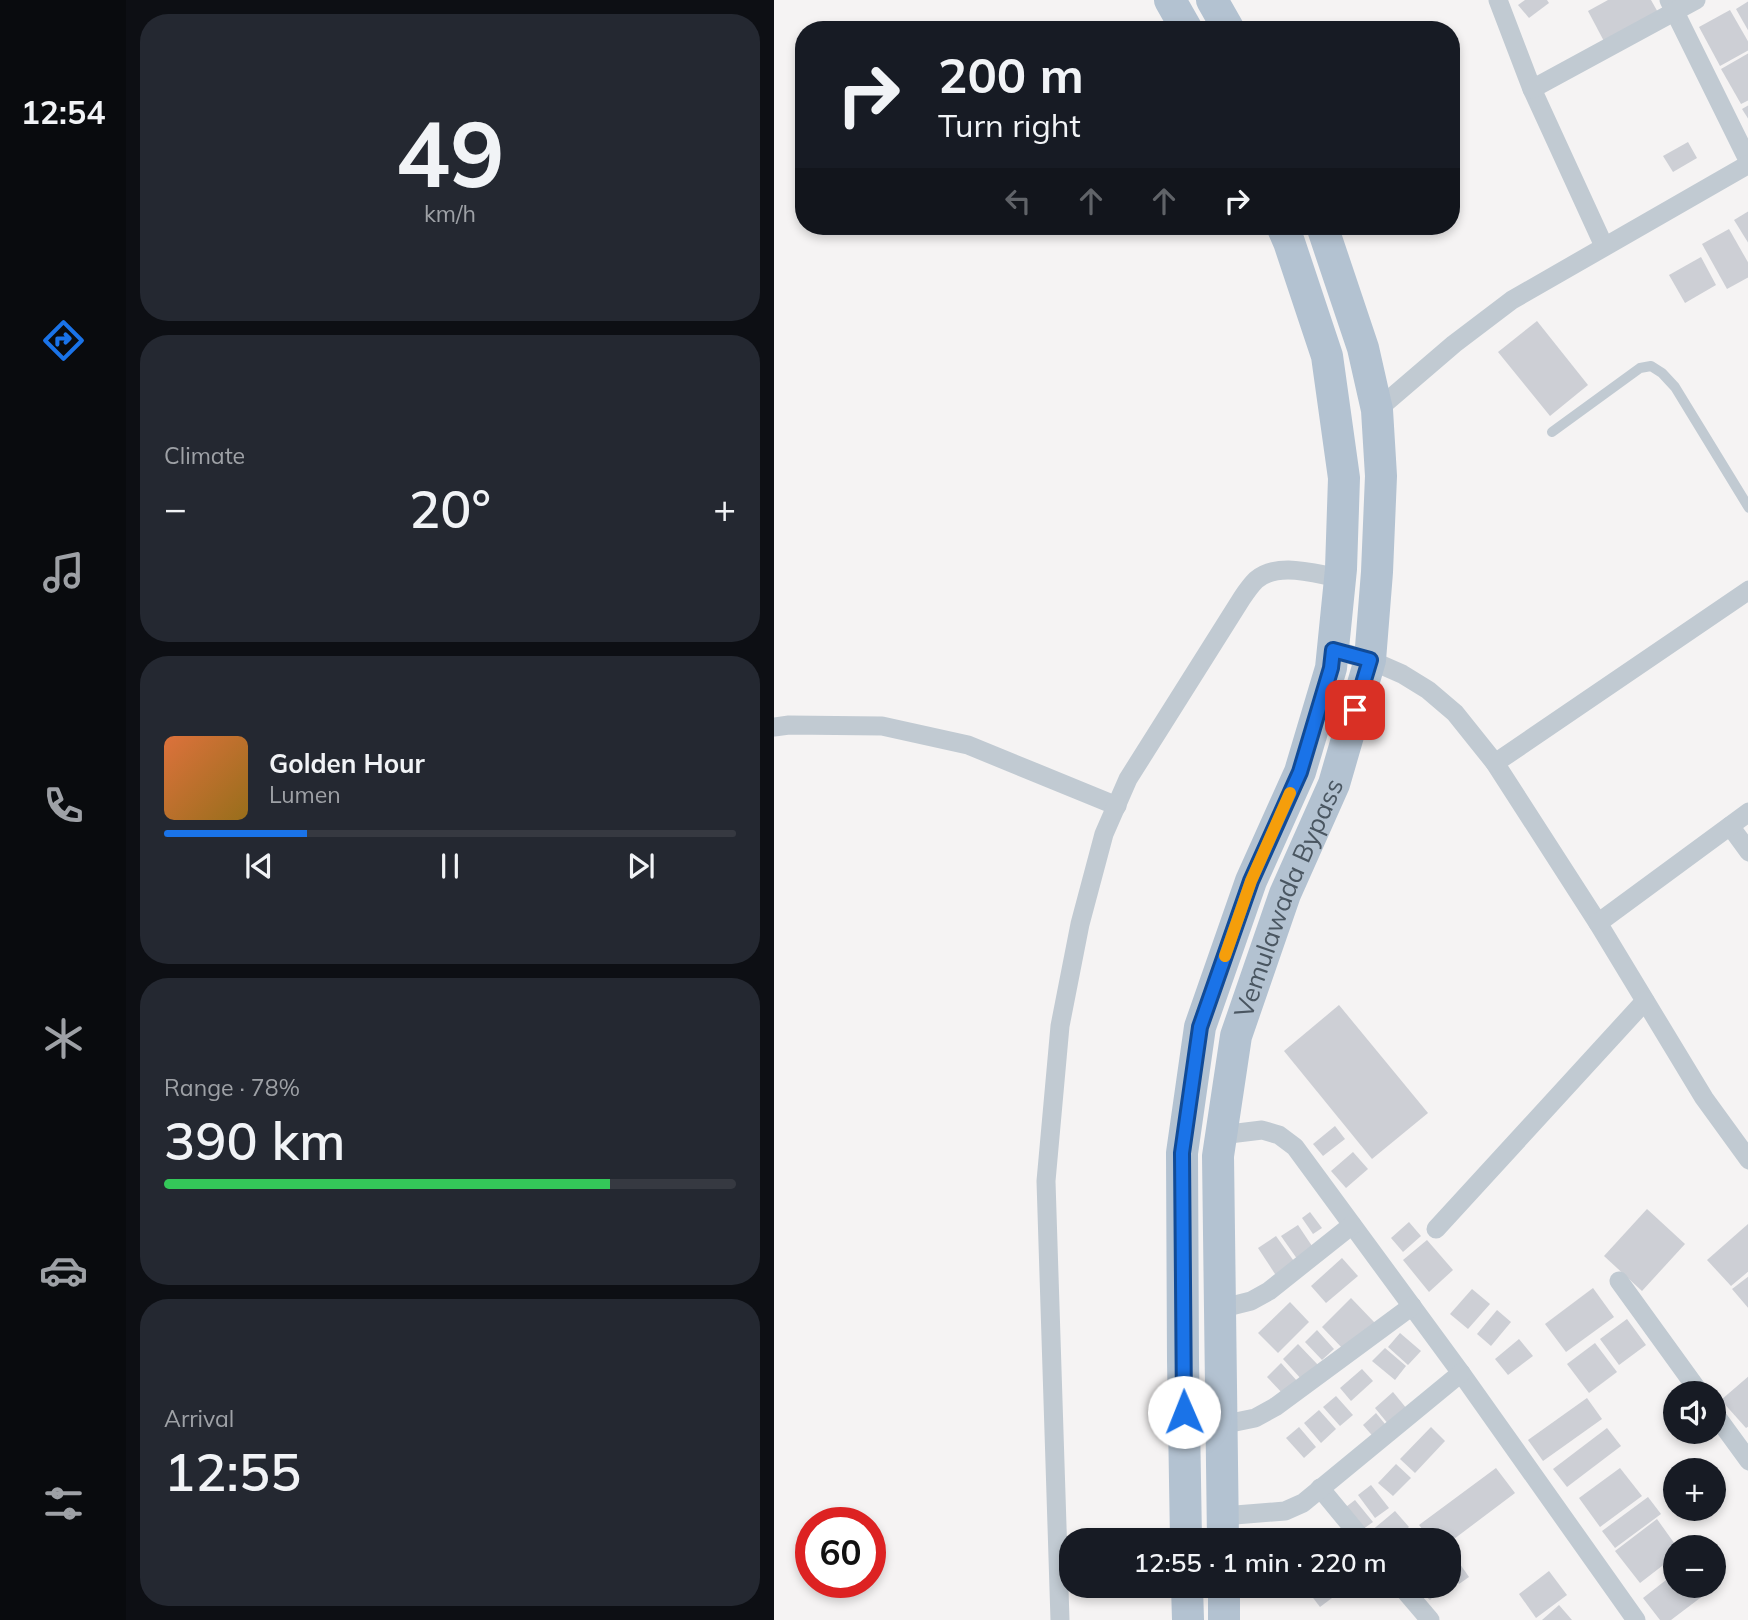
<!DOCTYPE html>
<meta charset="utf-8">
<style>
:root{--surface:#171b24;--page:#242831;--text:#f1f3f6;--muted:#9ea1a6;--line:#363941;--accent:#1a73e8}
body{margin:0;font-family:Mulish,sans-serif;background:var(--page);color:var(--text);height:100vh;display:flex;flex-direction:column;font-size:26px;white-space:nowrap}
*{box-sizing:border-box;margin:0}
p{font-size:23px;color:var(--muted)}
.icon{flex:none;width:38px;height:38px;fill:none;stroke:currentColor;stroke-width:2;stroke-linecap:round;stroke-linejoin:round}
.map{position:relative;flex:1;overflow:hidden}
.panel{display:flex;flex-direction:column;gap:14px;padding:14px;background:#0d0f14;width:648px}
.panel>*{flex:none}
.banner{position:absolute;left:21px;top:21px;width:665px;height:214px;border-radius:28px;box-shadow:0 4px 10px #0003;background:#171b24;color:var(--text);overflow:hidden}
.tools{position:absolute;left:889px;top:1381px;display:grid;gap:14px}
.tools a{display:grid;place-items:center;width:63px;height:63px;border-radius:50%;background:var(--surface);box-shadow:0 4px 10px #0003;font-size:35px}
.speed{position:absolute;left:21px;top:1507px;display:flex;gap:14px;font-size:35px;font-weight:700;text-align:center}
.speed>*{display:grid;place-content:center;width:91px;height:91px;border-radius:50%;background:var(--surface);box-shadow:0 4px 10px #0003;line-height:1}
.speed .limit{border:10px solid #d22;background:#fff;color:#111}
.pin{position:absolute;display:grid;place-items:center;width:60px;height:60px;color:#fff;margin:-30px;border-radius:14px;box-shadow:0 4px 10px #0006}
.me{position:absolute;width:77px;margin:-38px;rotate:359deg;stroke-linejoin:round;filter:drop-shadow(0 0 5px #0008)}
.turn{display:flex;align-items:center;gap:24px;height:147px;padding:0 28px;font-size:32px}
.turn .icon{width:91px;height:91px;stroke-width:2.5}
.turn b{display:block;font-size:49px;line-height:60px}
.lanes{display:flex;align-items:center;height:66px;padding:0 28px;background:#0003;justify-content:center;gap:35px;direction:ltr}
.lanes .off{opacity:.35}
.big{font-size:52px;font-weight:600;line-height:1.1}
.panel .card{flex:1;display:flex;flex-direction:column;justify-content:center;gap:10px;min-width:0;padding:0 24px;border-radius:28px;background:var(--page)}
.panel .dial{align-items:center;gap:0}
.dial b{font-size:91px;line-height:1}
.song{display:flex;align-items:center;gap:21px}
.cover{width:84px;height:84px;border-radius:10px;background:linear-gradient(135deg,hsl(20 70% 55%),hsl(40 70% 35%))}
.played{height:7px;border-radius:4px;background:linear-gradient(90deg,var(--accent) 25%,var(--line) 25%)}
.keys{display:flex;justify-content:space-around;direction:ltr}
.heat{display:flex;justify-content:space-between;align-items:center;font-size:38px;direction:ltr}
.charge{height:10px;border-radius:5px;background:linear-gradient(90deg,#34c759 78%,var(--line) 0)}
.trip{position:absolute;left:285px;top:1528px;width:402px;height:70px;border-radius:28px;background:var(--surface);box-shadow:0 4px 10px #0003;font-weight:600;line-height:70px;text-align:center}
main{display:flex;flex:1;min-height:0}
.dock{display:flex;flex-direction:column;width:126px;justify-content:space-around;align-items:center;background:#090b0e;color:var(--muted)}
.dock .icon{width:49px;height:49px}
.dock .current{color:var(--accent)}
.dock b{font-size:32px;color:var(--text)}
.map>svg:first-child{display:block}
</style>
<main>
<nav class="dock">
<b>12:54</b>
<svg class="icon current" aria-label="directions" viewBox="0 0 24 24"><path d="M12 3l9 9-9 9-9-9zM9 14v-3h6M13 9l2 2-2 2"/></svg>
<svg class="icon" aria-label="music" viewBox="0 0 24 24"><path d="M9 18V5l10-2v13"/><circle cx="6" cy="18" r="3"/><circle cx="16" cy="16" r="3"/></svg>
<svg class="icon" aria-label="phone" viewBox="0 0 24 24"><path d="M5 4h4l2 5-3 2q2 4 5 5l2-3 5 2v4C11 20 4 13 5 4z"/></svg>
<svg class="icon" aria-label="climate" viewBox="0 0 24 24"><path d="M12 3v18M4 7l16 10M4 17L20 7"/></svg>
<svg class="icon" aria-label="car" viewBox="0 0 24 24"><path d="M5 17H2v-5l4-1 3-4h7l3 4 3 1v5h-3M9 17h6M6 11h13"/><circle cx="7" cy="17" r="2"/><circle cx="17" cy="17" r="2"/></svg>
<svg class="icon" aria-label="filters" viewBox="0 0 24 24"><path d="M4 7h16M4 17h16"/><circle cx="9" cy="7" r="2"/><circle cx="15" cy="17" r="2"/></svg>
</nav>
<section class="panel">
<div class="card dial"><b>49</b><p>km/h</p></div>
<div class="card"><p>Climate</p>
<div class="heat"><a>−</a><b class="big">20°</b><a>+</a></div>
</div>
<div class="card">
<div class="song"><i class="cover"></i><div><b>Golden Hour</b><p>Lumen</p></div></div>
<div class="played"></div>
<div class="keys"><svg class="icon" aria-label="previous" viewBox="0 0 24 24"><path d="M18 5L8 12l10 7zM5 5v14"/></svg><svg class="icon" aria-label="pause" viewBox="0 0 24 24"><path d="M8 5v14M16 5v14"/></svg><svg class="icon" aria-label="next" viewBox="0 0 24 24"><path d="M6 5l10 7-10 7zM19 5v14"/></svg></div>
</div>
<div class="card"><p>Range · 78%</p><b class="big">390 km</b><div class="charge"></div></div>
<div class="card"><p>Arrival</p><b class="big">12:55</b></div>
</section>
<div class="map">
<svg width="975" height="1620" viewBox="0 0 975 1620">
<rect width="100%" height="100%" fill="#f5f3f3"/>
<g fill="#cdcfd5">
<polygon points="751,0 773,0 775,3 755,18 744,5"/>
<polygon points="834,0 877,0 886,16 832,45 814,11"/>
<polygon points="975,1 975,32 962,9"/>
<polygon points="956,10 975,43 975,50 946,66 925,27"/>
<polygon points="975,53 975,100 967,104 947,69"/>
<polygon points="975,105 975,120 968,109"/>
<polygon points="914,142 923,158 899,172 889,156"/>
<polygon points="975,211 975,244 960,220"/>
<polygon points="955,229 975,264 975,277 953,289 928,244"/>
<polygon points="927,257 942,285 911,303 895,275"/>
<polygon points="763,321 814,385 776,416 724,352"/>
<polygon points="565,1005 654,1113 598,1159 510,1051"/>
<polygon points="561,1126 571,1139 549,1156 539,1144"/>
<polygon points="579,1152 594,1169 572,1188 557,1171"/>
<polygon points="873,1209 911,1244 868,1291 830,1256"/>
<polygon points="536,1212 548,1228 539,1234 528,1218"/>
<polygon points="635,1222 647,1236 629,1252 617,1238"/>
<polygon points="975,1223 975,1271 957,1286 933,1260"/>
<polygon points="524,1225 542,1252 526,1263 507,1236"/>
<polygon points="502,1236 522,1264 503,1277 484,1248"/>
<polygon points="653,1240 679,1270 655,1292 629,1260"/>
<polygon points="568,1258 584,1276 552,1303 537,1286"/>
<polygon points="975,1276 975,1309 958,1289"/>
<polygon points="819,1288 840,1317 792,1352 771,1324"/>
<polygon points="698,1289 716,1304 694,1329 676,1314"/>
<polygon points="577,1298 601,1323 571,1351 548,1327"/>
<polygon points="516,1302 535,1322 504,1353 484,1333"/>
<polygon points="723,1310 737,1322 717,1346 703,1334"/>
<polygon points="853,1319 872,1345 845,1365 826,1339"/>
<polygon points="543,1330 560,1349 548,1360 531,1342"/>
<polygon points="626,1333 647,1351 634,1365 614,1347"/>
<polygon points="745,1339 759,1356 734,1375 721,1359"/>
<polygon points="821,1343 843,1372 815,1393 793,1364"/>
<polygon points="524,1344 545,1366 529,1381 509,1359"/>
<polygon points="611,1348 632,1366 621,1380 598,1361"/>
<polygon points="507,1363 524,1382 510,1395 493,1377"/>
<polygon points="588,1369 599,1381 577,1401 566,1388"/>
<polygon points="975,1376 975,1426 972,1428 947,1400"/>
<polygon points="619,1392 633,1409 615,1425 601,1408"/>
<polygon points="562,1396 579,1415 566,1426 549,1407"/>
<polygon points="813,1398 828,1419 769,1461 754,1440"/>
<polygon points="545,1410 562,1429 547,1443 530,1423"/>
<polygon points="602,1413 616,1430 603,1441 589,1425"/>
<polygon points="525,1427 542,1447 530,1458 512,1438"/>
<polygon points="657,1427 671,1441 641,1473 626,1459"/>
<polygon points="833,1428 847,1446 793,1487 779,1469"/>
<polygon points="622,1464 637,1478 619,1496 604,1483"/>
<polygon points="722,1468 741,1493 676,1542 676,1540 657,1540 645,1525"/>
<polygon points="846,1468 868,1496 826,1527 805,1498"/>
<polygon points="597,1485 615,1508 601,1518 584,1495"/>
<polygon points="874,1497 887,1514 841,1548 828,1531"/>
<polygon points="581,1500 599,1522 585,1532 568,1510"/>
<polygon points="621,1511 635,1527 619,1540 603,1540 596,1532"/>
<polygon points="883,1519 903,1547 901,1547 901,1556 866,1583 841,1551"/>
<polygon points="543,1529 552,1540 528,1540"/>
<polygon points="677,1551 695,1577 685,1584 676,1571 676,1552"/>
<polygon points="775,1571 793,1595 762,1618 745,1594"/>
<polygon points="901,1573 901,1586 929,1586 934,1592 897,1620 886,1620 869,1598"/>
<polygon points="530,1586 555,1586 562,1595 546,1607"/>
<polygon points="563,1586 577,1586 568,1592"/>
<polygon points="644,1586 670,1586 656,1600 642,1588"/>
<polygon points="785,1605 798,1620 768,1620"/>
</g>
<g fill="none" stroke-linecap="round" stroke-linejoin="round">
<polyline stroke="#c1cad2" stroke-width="10" points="778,432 866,368 877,366 888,373 901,387 975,508"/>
<g stroke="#c1cad2" stroke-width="19">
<polyline points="724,0 758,89 830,246"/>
<polyline points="895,0 975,162"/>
<polyline points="758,89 922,0"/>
<polyline points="603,410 680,344 738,300 975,164"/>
<polyline points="559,650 596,660 628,674 654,690 681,713 721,763 824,923 930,1098 975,1160"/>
<polyline points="0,727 15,725 108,726 194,745 343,806"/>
<polyline points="721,763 975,590"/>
<polyline points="956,826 975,852"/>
<polyline points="824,923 975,812"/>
<polyline points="447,1135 488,1130 505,1135 521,1147 687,1373 862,1620"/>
<polyline points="662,1229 871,1001"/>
<polyline points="845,1281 926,1393"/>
<polyline points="445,1309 477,1301 495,1291 578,1225"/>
<polyline points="940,1413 975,1461"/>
<polyline points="447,1425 481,1418 501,1407 638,1306"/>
<polyline points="546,1488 589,1540"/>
<polyline points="449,1516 511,1511 529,1503 687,1373"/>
<polyline points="627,1586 656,1620"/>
<path d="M286 1620 272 1181 286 1026 306 924 330 834 354 779 468 598C472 592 477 585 482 580 504 561 541 574 566 578"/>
</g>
<g stroke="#b3c2d1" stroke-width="32">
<polyline points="396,0 413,30"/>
<polyline points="438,0 455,30"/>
<polyline points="412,1540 409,1360 408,1153 426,1027 477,881 526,772 557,668 567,569 570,478 553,356 515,242 508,226"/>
<path id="s1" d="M449 1540 444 1156 462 1036 511 894 560 784 596 660 603 572 607 476 603 410 589 348 548 226"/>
<polyline points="413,1586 414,1620"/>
<polyline points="450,1586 450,1620"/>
</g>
</g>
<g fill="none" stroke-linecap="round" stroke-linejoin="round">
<g stroke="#114b97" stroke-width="18">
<polyline id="route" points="410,1412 408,1153 426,1027 477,881 526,772 557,668 559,650 596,660 581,710"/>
</g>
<use href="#route" stroke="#1a73e8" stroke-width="12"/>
<polyline stroke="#f59e0b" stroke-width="12" points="451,956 477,881 516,793"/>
</g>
<g text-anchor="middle" stroke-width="6" stroke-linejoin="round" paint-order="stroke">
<g font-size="26" fill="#4a5661" stroke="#fff">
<text dy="9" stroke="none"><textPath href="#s1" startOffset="653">Vemulawada Bypass</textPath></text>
</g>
</g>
</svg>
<div class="tools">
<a><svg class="icon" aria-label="sound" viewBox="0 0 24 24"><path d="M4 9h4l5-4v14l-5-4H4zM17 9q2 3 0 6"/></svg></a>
<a>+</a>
<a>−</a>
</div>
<div class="speed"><div class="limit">60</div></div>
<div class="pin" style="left:581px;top:710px;background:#d93025"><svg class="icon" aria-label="arrive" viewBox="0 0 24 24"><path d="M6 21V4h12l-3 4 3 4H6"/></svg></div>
<svg class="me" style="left:410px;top:1412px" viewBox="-20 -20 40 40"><circle r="19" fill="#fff"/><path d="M0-13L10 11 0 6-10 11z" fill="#1a73e8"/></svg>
<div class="trip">12:55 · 1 min · 220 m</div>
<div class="banner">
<div class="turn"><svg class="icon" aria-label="right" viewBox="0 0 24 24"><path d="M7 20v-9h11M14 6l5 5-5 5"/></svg><div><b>200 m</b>Turn right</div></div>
<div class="lanes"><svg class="icon off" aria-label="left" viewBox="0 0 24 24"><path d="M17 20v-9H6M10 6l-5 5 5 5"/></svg><svg class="icon off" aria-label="ahead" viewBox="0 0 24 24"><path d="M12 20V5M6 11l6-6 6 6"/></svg><svg class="icon off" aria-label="ahead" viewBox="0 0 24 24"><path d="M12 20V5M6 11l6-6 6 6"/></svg><svg class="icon" aria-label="right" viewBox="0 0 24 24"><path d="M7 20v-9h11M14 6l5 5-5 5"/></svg></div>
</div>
</div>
</main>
